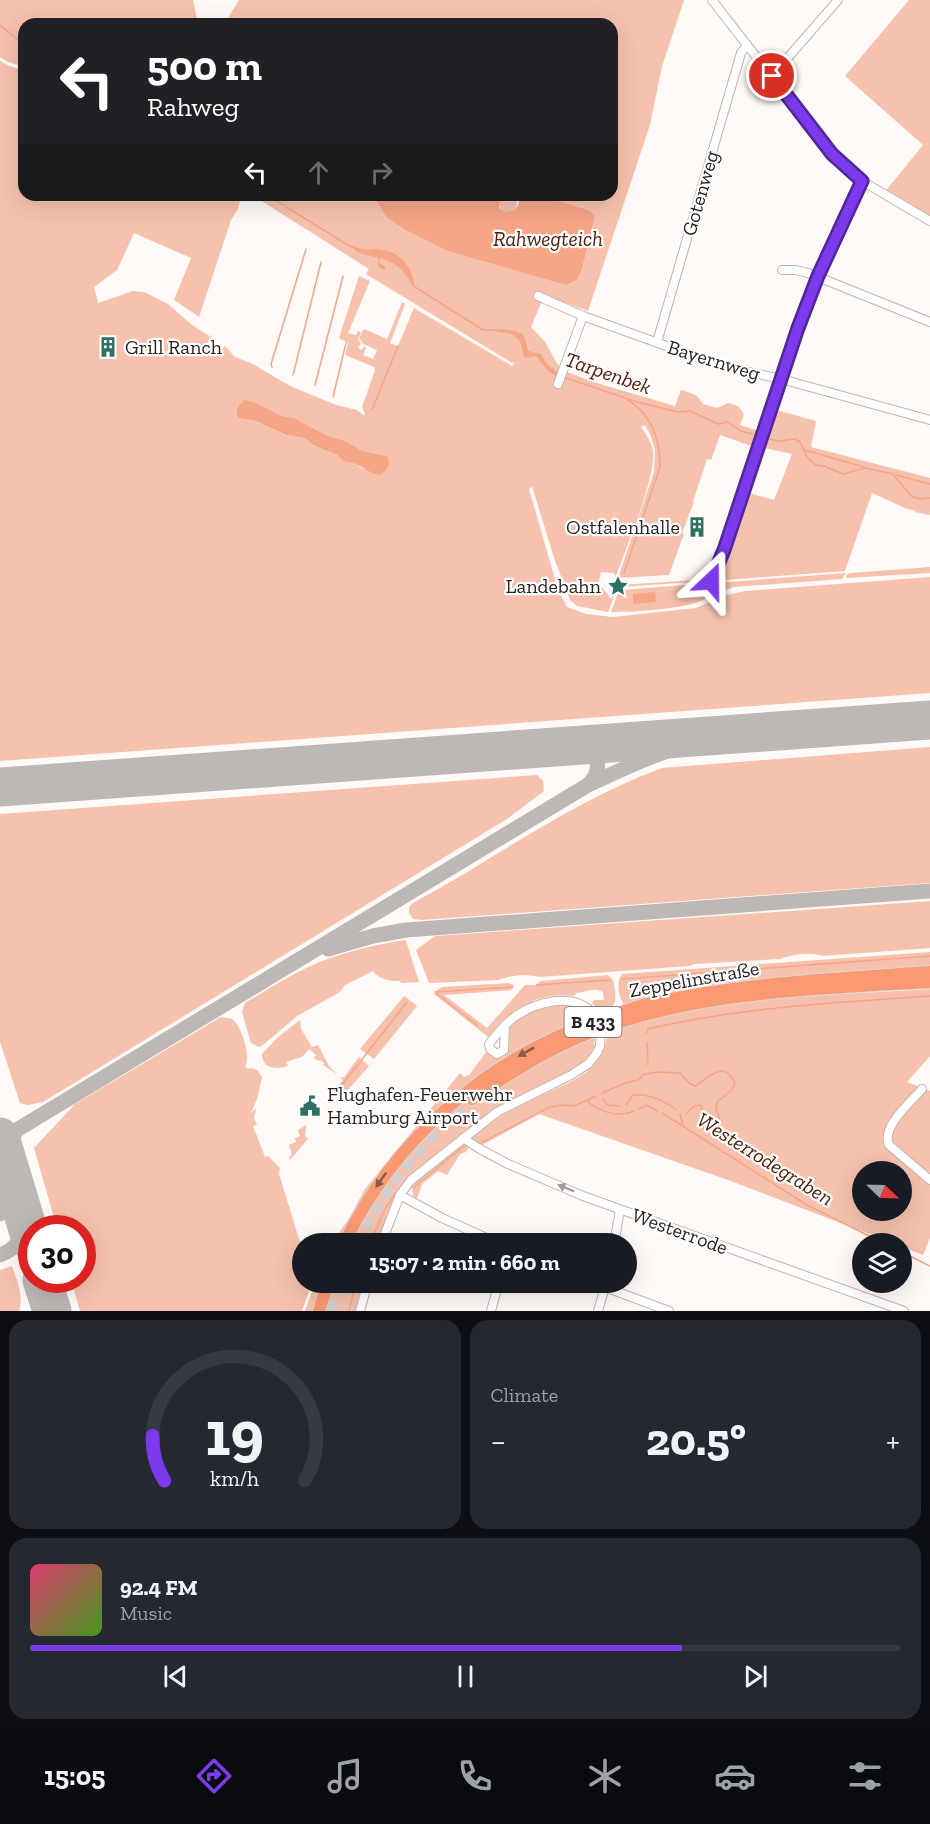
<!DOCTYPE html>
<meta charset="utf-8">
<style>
:root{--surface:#171b24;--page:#242831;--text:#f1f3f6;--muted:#9ea1a6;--line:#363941;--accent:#7c3aed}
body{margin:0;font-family:"Zilla Slab",serif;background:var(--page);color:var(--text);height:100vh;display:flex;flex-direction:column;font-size:22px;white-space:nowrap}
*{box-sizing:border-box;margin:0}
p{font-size:20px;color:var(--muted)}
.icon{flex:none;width:33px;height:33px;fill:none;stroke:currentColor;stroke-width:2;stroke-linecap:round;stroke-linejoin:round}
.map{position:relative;height:1311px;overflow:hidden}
.panel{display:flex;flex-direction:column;gap:9px;padding:9px;background:#0d0f14;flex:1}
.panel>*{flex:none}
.guide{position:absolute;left:18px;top:18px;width:600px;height:183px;border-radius:18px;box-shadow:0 6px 24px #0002;background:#202124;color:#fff;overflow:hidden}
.needle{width:39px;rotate:113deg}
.fabs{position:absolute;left:852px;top:1161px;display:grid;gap:12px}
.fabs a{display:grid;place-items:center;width:60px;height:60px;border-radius:50%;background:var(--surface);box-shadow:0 6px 24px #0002;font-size:30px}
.speed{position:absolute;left:18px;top:1215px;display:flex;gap:12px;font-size:30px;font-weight:700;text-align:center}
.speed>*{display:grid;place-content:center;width:78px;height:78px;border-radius:50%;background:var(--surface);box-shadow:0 6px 24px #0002;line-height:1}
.speed .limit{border:9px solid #d22;background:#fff;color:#111}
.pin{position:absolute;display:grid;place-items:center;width:51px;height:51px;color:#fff;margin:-26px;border:3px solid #fff;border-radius:50%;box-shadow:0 2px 6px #0007}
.me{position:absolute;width:66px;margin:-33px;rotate:23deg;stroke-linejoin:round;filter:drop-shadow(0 0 4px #0008)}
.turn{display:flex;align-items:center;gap:21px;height:126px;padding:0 30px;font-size:27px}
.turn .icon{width:78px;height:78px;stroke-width:2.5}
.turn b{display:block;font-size:42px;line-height:51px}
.lanes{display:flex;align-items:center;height:57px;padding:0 30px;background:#0003;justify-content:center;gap:30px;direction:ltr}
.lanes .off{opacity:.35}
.big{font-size:45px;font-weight:800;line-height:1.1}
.panel .widget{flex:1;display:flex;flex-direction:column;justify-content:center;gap:9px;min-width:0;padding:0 21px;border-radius:18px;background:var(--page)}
.panel .dial{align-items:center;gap:0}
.dial svg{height:156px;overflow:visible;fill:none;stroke:var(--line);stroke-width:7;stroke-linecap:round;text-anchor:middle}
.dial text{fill:var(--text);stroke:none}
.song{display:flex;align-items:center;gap:18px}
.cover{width:72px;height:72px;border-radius:9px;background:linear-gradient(135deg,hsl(340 70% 55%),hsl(100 70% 35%))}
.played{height:6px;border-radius:3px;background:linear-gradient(90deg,var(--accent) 75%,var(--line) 75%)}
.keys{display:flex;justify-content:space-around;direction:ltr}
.heat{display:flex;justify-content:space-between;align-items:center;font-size:33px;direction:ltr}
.panel .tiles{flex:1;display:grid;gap:9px;grid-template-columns:1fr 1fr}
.widget:last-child{grid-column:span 2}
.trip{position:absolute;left:292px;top:1233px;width:345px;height:60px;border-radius:30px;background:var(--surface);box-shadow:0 6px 24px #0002;font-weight:800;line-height:60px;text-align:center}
.tabs{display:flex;height:96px;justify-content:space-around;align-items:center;background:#090b0e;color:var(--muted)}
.tabs .icon{width:42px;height:42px}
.tabs .current{color:var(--accent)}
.tabs b{font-size:27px;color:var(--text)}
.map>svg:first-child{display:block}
</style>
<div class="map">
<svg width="930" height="1311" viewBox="0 0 930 1311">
<rect width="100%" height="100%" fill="#fff9f7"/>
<g fill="#f6c2ad" fill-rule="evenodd">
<polygon points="0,0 193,0 198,24 24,24 24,67 8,62 0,57"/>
<path d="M239 0H684L662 66 650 125 588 311 537 293 542 301 531 327 545 342 556 362 564 371 600 384 675 406 681 390 696 395 703 404 717 408 728 403 738 406 744 414 740 425 759 431 754 447 720 435 711 460 707 459 693 501 694 502 682 533 684 534 669 575 618 578 654 472 655 450 650 434 645 425 641 427C646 435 652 442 653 451 656 478 626 548 616 576L613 573 601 572 598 583 610 597 613 588H617L608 612 577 606 570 600 554 558 532 486 529 489 558 590 567 607 586 614 613 617 696 608 723 596 745 591 930 577V693L0 761V61L9 66 24 70V195H234L232 200 240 201 238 209 231 220 199 317 174 300 191 258 134 233 117 270 94 287 98 303 133 291 144 292 168 304 192 325 211 337 205 347 218 355 225 346 235 357 251 363 290 386 336 405 357 410 363 415 365 414 362 407 375 370 374 367 345 355 348 343 339 338 359 276 370 281 348 333 356 335 358 331 361 332 358 339 361 343 358 348 362 350 364 346 366 347 363 355 373 359 377 350 363 344 359 338 364 329 387 339 402 302 405 304 390 343 398 346 414 308 512 366 515 362 512 363 366 274 369 269 252 195H373L386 217 565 285 577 280 582 269 594 214 589 210 538 195H612V24H232L229 16ZM244 401 257 403 282 416 294 418 324 434 345 441 363 451 387 456 363 469 352 461 345 462 337 455 315 446 304 438 286 435 256 421 238 418Z"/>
<polygon points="909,0 930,0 930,218 884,193 923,145 845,76"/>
<circle cx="508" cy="204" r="9"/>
<polygon points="781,391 776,410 816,421 811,447 930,478 930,515 915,512 916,511 905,508 872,493 845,571 712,581 727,554 749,493 774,500 792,454 764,448 762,445"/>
<polygon points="930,567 930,573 846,578 847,574 851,573"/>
<polygon points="846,573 842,579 734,587 708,597 714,583"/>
<polygon points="710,579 710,581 619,587 619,585"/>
<path d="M708 583 705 599C687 609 634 612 611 612L618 593 622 590Z"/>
<path d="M930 747V883L422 920 413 919 409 913V907L413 903C496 858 572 801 662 768Z"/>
<polygon points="537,775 543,781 544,791 507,819 43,1102 28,1105 20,1103 0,1042 0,814"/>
<path d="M930 901V948L823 956C810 952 793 954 780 959L694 964 689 966 540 977C526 974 511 975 498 980L429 983 416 950 435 936Z"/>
<path d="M404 940 406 941 419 982 401 983 400 981C390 981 379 980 373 971L345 985 340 992 297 1016 263 1045 259 1047 251 1043 242 1012 245 1003C265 991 285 978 306 968 337 953 370 946 404 940Z"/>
<path d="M930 952V969L625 1006C619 998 615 983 622 974Z"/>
<path d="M608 975 613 980C616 997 619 1005 603 1015L592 1003 594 1000H604L603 992C594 987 586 992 576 993L574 996C538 992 510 1008 488 1037L434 994 437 990 442 987 508 983 514 985 512 990 444 995 487 1028 525 985H535L541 981Z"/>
<path d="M930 989V1056L907 1082 930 1091V1238L923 1255 902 1247V1244L893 1243 728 1180 539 1114 482 1145 475 1141 472 1136C486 1126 500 1116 515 1107 548 1089 606 1079 607 1033 642 1021 678 1011 715 1006 787 994 858 994 930 989ZM862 1172H902V1210H862Z"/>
<polygon points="404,996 417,1006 374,1059 360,1049"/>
<path d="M561 1005 579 1008 592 1019 436 1113 342 1243 331 1244 348 1220 365 1189 460 1073 464 1077 469 1075 487 1051 494 1056 504 1055 508 1050 510 1027C523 1012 541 1007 561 1005Z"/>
<path d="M221 1017C225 1018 229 1018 232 1019 242 1026 251 1057 245 1066L248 1069 251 1068 257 1070 262 1077 257 1099 251 1113 256 1108 254 1118 257 1125 253 1126 265 1157 268 1156 280 1168 279 1174 303 1252V1282L312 1283 302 1311H80L71 1280H82V1228H57L34 1148 75 1104Z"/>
<path d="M300 1020 301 1029 312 1047 318 1045 329 1066 337 1074 323 1065 324 1063 320 1060 318 1061 314 1058 316 1055 309 1049 302 1057 286 1062 288 1066C277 1070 262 1069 262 1054L278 1037Z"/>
<polygon points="595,1037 594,1045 596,1045 585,1062 569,1072 496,1109 418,1170 379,1243 349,1244 394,1169 449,1111 555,1054"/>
<polygon points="359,1057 369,1066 340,1099 334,1094 334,1090 343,1080 340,1078 344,1077"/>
<polygon points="306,1125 305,1137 307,1137 307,1140 290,1160 289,1157 292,1155 289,1145 296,1142 295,1138 300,1136 298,1130"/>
<polygon points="463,1144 469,1147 466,1152 460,1154 447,1175 438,1171 422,1184 417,1199 413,1196 412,1187 416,1182"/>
<path d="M12 1266C17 1281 24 1296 19 1311H0V1270Z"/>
<polygon points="315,1283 326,1283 316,1311 305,1311"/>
<polygon points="332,1283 366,1283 357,1311 323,1311"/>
</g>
<g fill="#f5a687">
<path d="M373 195H505L500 199 499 208 505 212C513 211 518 210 519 201L514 196 510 195H538L589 210 594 214V219L582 269 577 280 566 285 448 251 406 230 386 217Z"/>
<path d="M351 245C365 252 370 248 383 250 401 252 415 271 414 288 404 270 399 264 380 258L379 263 386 267 384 270 378 266V258C368 254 355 255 351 245Z"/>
<path d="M503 329C521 332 525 331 528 351L541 354 547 364 560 374 558 378 547 370 536 356 525 358C521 353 523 350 521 344 516 333 505 332 495 332Z"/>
<path d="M244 400 257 403 282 416 294 418 324 434 345 441 363 451 387 456C392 465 388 469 380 475 367 474 357 460 345 462L337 455 315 446 304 438 286 435 256 421 238 418C235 410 238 406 244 400Z"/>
<polygon points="655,592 656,602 633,604 633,594"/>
</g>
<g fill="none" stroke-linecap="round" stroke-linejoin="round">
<g stroke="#f5a687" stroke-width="1.5">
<polyline points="0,25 24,45"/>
<polyline points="267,195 351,247"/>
<polyline points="415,287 483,330 499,330"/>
<polyline points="272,367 271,364 306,249"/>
<polyline points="293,375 321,262"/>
<polyline points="563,377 637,402 678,412 690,411 718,424 728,422 741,431 760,436"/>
<polyline points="315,385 343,276"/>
<polyline points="333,397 346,343"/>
<polyline points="372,410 398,346"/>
<polyline points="764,438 779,441 795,439 800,442 807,457 815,465 824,466 843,474 865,468 893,474 911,496 920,499 930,498"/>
<polyline points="805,450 864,467"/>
<polyline points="896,475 930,484"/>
<path d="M624 573 660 467C660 440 652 415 628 400"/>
<polyline points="622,979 930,956"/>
<polyline points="537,985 609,980"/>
<polyline points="435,992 512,987"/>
<polyline points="436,993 478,1026"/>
<path d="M646 1034 648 1029C741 1007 835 1003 930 996"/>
<polyline points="646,1065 648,1061 647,1042"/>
<polyline points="338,1090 407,1002"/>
<path d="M602 1093 625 1083 638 1080 644 1074 660 1072 680 1073 689 1083 695 1086C708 1079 723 1058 735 1083L732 1090 717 1102 716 1109 721 1123 717 1128 712 1129"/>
<polyline points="603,1099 607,1105 620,1106"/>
<path d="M588 1100 589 1103C602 1112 618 1118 634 1111"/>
<path d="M626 1105 633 1095C647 1093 666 1101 676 1110"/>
<polyline points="639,1109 646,1105 658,1111"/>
<polyline points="662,1113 807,1205 885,1244"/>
<polyline points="687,1113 694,1106 701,1105 703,1112 700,1120"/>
<polyline points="680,1114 683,1125"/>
<polyline points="698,1124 700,1127 707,1130"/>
<polyline points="481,1143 548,1108 561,1105 574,1106 596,1096"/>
<polyline points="413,1188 464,1146"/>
<polyline points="370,1244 385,1209 395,1194"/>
<polyline points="902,1252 930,1266"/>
<polyline points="349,1311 356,1282"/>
</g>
<g stroke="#bdb8b6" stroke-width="15">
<path d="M577 745C598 753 605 768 588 785"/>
<polyline points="328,949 373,936 406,930 930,891"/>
<path d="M0 1140 588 785C617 772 644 758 674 749 704 740 735 737 766 732"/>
<polyline points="6,1159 8,1145 17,1130"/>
<path d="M0 1214C11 1202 13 1193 12 1177"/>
<path d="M0 1255C17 1249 25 1235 23 1217"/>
<polyline points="51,1309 51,1311"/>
</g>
<g stroke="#bdb8b6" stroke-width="39">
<polyline points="0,787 930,720"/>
<polyline points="0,1137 32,1243"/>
<polyline points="42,1280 52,1311"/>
</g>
<g stroke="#d4cecc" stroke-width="12" stroke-dasharray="12 6" stroke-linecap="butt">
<path d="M356 1244C383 1186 424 1140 472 1099"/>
<polyline points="329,1311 339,1282"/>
</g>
<g stroke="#c1b4af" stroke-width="10">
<g id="minor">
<polyline points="712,0 832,154 862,181 930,221"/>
<polyline points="772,76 838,0"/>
<polyline points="782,270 796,270 808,273 930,322"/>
<polyline points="538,296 583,316 722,366 781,379 930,420"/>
<polyline points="657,342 741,53 747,45"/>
<polyline points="558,384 583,316"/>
<polyline points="711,581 724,550 798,329 818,276 862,181"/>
<path d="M505 1025 504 1050 497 1054 490 1049 489 1044C497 1034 505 1023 516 1016 536 1002 572 992 592 1012"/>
<path d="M922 1089C910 1103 881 1127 889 1145L930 1180"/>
<polyline points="463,1138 480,1149 508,1164 583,1196 904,1311"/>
<polyline points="400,1195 442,1218 500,1244"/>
<polyline points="381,1244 400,1195 411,1180 497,1112 571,1075 588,1064 597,1053 600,1046"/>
<polyline points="614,1244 620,1210"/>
<polyline points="591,1282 669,1311"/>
<polyline points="360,1311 368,1282"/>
<polyline points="491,1311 499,1282"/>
<polyline points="598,1311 606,1283"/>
</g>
</g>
<g stroke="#d8d8d7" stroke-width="14">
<g id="highway">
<path d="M472 1099C510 1073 549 1048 592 1032 692 992 822 988 930 982"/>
<path d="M344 1244C395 1137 488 1059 599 1020 615 1015 631 1008 647 1004 740 983 835 979 930 972"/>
<polyline points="319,1311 328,1282"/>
</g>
</g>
<use href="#minor" stroke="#fff" stroke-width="8"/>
<use href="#highway" stroke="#fa9972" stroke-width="12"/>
<g stroke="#c1b4af" stroke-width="10" stroke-linecap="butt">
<polyline id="minor-bridge" points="592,1012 601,1027 600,1046"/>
</g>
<use href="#minor-bridge" stroke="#fff" stroke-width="8"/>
</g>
<defs><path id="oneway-solid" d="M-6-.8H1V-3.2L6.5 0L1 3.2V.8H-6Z" transform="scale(1.5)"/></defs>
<g fill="#875946">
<use href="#oneway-solid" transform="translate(526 1052) rotate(151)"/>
<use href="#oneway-solid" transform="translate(381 1180) rotate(125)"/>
</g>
<use fill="#9f9c9c" href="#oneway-solid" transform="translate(566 1188) rotate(-157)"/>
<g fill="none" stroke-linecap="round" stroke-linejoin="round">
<g stroke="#51269a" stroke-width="15">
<polyline id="route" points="711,581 724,550 798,328 818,276 862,181 832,154 772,76"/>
</g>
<use href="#route" stroke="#7c3aed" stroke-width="10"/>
</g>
<defs>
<g id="building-bare" transform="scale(1.62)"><path d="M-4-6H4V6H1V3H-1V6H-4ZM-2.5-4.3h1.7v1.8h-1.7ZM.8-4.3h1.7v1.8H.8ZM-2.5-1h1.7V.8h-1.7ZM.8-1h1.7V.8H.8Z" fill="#2e7163" stroke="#fff" stroke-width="2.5" paint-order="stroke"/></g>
<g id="sight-bare" transform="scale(1.62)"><path d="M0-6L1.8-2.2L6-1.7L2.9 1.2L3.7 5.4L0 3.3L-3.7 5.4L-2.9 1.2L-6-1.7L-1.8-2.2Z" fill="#2e7163" stroke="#fff" stroke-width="2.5" paint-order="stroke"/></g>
<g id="civic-bare" transform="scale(1.62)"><path d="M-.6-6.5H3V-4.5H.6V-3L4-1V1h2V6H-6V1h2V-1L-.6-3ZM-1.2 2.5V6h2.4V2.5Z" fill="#2e7163" stroke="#fff" stroke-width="2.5" paint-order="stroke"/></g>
</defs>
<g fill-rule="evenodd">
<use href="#building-bare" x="108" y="347"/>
<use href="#building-bare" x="697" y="527"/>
<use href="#sight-bare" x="618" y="586"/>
<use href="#civic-bare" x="310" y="1106"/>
</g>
<g text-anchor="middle" stroke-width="4.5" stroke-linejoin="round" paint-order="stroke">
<rect fill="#fff" stroke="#696664" stroke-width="1.5" x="564.5" y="1007" width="57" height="30" rx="4.5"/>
<g font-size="18" font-weight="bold" fill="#292422">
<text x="593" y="1028">B 433</text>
</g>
<g font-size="20" fill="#292422" stroke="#fff">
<text transform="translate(700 193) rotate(-74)" y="7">Gotenweg</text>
<text transform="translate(714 360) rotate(17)" y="7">Bayernweg</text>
<text transform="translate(694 979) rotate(-10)" y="7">Zeppelinstraße</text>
<text transform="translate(680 1231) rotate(20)" y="7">Westerrode</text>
</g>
<g font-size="20" fill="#292422" stroke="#fff" text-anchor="start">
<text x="125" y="354">Grill Ranch</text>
<text x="680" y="534" text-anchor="end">Ostfalenhalle</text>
<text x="601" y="593" text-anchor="end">Landebahn</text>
<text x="327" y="1101">Flughafen-Feuerwehr<tspan x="327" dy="23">Hamburg Airport</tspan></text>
</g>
<g font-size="21" font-style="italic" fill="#51200a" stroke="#fff">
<text x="548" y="246">Rahwegteich</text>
<text transform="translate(608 373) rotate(19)" y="7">Tarpenbek</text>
<text transform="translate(765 1159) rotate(32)" y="7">Westerrodegraben</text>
</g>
</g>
</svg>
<div class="fabs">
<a><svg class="needle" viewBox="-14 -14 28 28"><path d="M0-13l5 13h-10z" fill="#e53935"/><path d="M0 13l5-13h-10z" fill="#9ea1a6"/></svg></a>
<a><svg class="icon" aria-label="layers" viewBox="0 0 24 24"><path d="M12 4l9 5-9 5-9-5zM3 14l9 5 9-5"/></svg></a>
</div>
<div class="speed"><div class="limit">30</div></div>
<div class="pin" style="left:772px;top:76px;background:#d93025"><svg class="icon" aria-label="arrive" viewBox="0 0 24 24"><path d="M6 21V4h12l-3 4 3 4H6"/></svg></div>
<svg class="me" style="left:711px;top:581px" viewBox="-20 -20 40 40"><path d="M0-17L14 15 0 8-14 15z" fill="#7c3aed" stroke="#fff" stroke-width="4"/></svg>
<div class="trip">15:07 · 2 min · 660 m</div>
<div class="guide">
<div class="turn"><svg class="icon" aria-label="left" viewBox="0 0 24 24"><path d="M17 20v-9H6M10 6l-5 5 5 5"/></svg><div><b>500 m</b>Rahweg</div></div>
<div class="lanes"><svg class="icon" aria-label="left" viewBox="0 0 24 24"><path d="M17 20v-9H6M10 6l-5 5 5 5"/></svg><svg class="icon off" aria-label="ahead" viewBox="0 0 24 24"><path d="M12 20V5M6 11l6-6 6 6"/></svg><svg class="icon off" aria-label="right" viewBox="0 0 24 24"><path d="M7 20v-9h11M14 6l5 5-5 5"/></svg></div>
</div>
</div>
<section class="panel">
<div class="tiles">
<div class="widget dial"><svg viewBox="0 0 100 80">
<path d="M14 69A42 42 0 1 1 86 69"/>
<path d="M14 69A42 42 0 0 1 8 46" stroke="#7c3aed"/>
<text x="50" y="56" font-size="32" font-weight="700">19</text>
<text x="50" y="72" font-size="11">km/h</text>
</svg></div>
<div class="widget"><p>Climate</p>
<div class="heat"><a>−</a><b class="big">20.5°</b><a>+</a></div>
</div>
<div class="widget">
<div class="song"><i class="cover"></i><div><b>92.4 FM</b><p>Music</p></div></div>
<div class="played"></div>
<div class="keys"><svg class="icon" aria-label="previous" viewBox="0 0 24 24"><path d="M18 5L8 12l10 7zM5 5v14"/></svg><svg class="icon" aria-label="pause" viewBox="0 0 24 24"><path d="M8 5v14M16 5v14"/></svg><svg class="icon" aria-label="next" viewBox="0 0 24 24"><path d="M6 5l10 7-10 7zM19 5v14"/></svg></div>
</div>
</div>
</section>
<nav class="tabs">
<b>15:05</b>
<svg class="icon current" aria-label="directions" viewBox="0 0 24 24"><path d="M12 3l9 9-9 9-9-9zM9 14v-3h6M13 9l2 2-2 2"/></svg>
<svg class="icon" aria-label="music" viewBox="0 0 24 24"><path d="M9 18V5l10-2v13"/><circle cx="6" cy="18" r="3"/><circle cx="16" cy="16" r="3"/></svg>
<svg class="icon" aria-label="phone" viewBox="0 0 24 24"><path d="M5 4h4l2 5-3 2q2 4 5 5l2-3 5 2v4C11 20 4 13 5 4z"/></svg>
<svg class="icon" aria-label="climate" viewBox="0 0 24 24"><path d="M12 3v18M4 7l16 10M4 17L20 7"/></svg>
<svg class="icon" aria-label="car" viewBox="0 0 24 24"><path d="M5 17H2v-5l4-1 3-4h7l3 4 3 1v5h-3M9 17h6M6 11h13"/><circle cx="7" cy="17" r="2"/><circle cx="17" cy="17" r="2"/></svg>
<svg class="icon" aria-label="filters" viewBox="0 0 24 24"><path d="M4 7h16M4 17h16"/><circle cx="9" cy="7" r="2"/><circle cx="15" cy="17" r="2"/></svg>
</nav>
